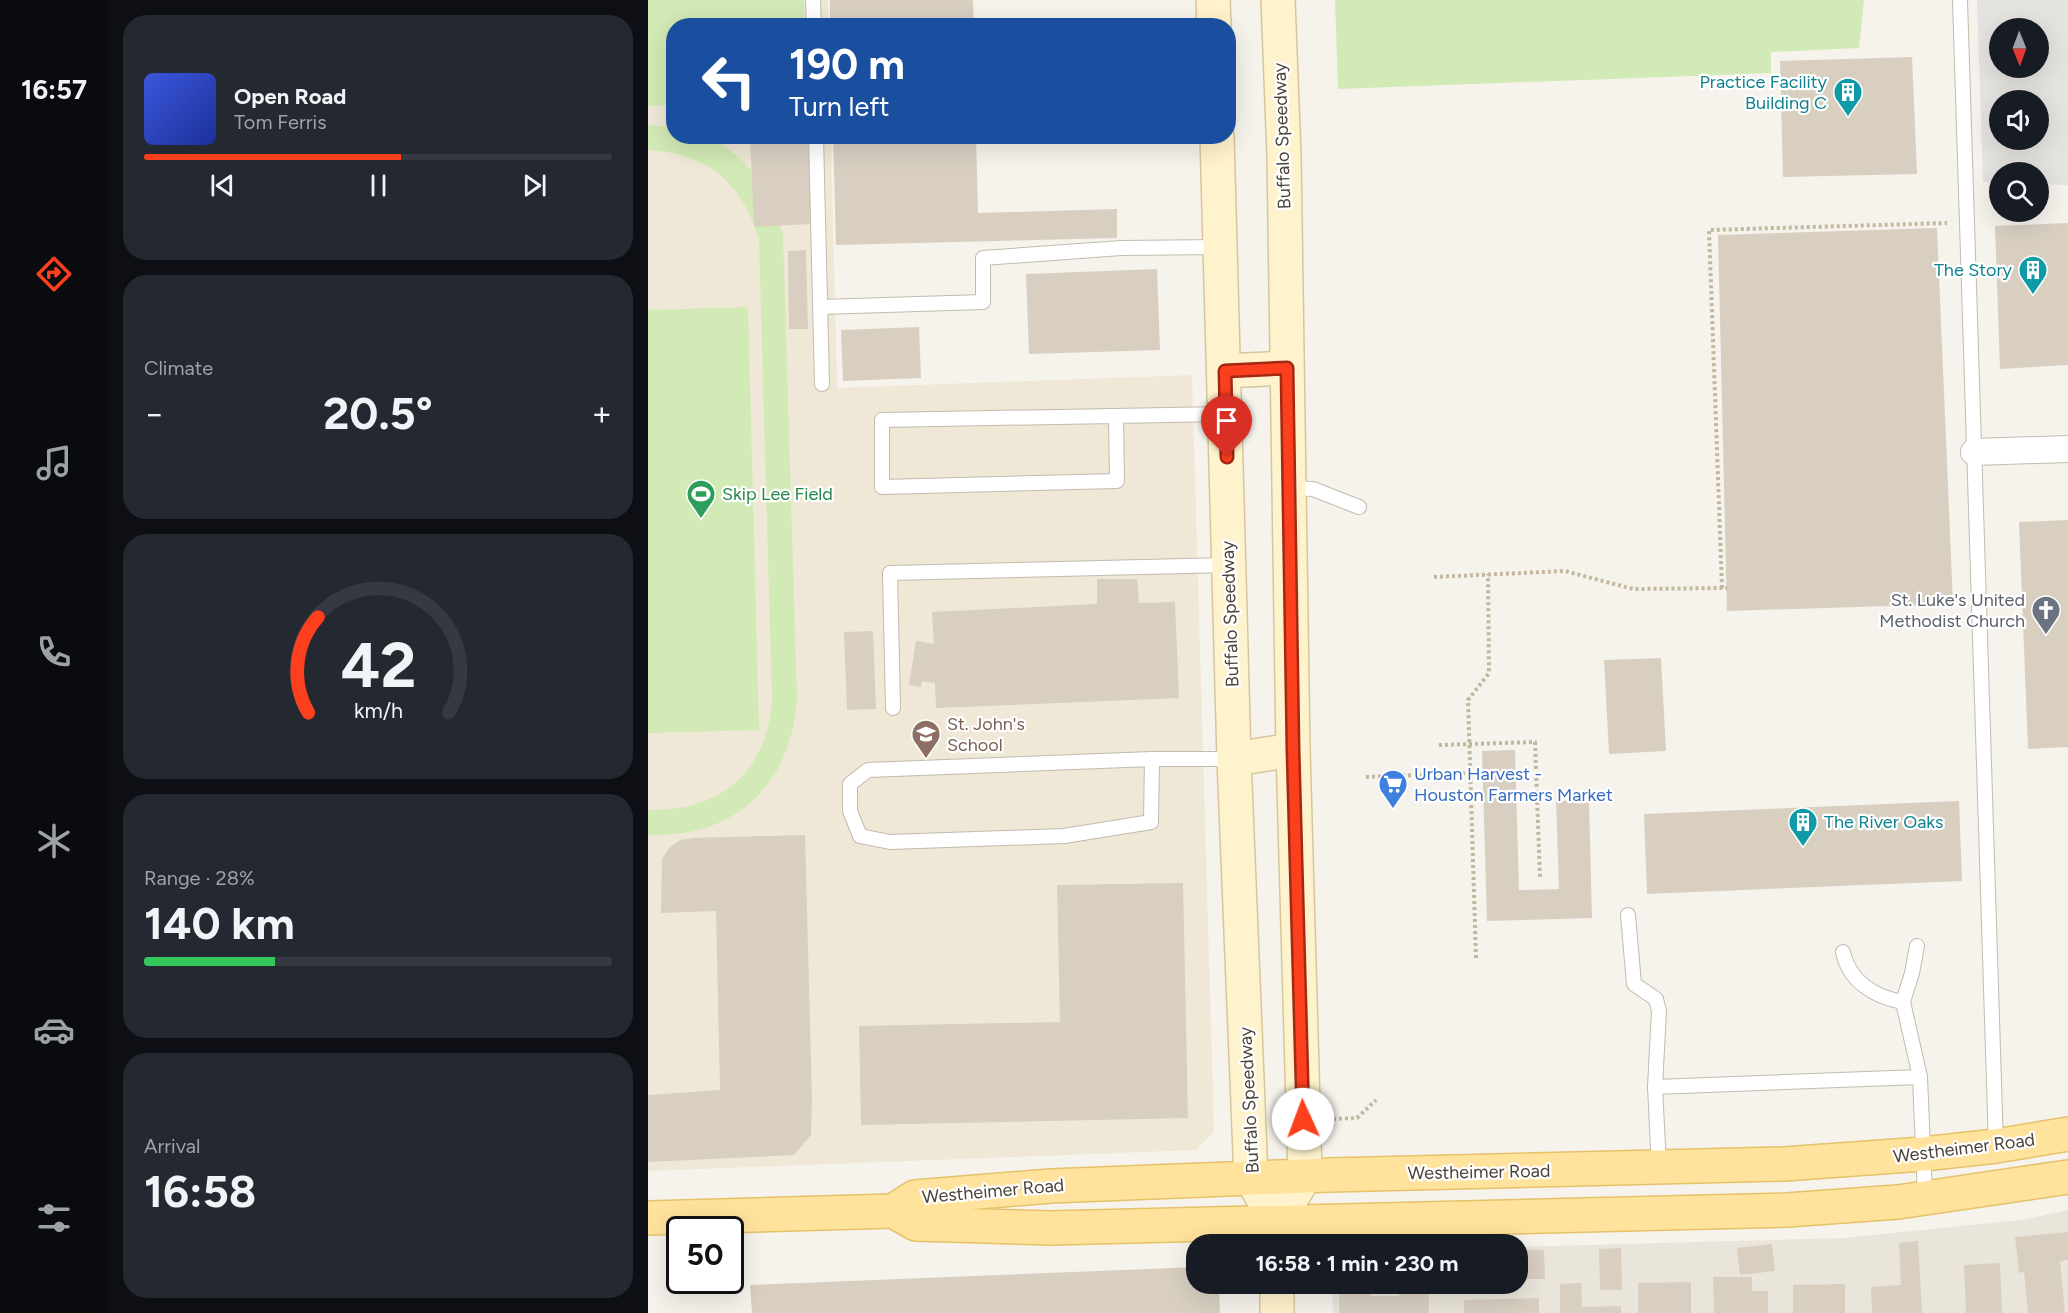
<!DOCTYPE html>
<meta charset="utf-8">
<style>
:root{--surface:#171b24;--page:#242831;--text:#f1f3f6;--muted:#9ea1a6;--line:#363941;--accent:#fc3f1d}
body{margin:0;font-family:Figtree,sans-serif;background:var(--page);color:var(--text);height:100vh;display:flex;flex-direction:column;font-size:22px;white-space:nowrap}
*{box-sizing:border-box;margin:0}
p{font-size:20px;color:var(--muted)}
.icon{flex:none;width:33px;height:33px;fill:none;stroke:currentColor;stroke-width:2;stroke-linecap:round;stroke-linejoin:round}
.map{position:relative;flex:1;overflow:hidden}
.side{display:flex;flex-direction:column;gap:15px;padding:15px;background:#0d0f14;width:540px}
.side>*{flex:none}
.banner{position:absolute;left:18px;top:18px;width:570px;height:126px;border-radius:24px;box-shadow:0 6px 24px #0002;background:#1a4fa0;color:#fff;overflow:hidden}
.needle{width:39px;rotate:179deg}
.buttons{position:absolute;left:1341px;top:18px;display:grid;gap:12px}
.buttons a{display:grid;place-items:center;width:60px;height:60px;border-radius:50%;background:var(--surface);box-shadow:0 6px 24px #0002;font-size:30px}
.speed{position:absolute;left:18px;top:1216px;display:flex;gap:12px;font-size:30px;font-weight:700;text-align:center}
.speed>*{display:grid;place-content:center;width:78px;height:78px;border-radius:50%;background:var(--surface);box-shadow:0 6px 24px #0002;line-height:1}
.speed .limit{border:3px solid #111;border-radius:9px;background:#fff;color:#111}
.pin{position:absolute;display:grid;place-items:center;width:51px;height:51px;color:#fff;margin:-62px -26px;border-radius:50% 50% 50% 0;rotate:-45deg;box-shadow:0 0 6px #0007}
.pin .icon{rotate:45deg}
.me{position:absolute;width:66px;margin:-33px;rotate:358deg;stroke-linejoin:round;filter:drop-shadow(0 0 4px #0008)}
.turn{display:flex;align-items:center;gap:21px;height:126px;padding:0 24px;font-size:27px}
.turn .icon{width:78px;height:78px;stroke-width:2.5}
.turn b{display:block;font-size:42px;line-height:51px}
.big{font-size:45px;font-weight:700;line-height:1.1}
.side .card{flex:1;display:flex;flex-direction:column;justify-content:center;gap:9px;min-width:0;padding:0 21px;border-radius:24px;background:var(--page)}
.side .dial{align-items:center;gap:0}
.dial svg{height:156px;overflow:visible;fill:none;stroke:var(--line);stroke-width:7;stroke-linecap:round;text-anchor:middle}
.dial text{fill:var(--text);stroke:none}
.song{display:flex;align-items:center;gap:18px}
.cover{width:72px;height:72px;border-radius:9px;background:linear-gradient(135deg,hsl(230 70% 55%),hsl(230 70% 35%))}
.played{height:6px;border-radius:3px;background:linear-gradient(90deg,var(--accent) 55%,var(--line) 55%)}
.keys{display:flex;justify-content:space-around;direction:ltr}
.heat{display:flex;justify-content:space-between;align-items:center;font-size:33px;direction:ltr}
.charge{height:9px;border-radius:4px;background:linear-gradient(90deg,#34c759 28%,var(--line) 0)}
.trip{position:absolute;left:538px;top:1234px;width:342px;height:60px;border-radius:24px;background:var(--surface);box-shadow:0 6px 24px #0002;font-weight:700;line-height:60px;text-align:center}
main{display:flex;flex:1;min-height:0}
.menu{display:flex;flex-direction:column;width:108px;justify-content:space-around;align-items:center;background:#090b0e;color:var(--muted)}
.menu .icon{width:42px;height:42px}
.menu .selected{color:var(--accent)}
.menu b{font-size:27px;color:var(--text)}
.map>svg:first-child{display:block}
</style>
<main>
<nav class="menu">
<b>16:57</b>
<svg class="icon selected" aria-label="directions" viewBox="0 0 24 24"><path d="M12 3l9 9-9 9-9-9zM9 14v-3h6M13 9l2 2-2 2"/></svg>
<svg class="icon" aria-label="music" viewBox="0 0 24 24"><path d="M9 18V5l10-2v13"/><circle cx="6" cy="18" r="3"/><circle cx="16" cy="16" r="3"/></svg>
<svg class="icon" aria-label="phone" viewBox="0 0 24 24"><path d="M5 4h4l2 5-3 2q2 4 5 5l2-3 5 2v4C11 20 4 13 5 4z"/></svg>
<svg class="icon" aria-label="climate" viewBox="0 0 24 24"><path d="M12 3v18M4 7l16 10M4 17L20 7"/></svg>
<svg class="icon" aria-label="car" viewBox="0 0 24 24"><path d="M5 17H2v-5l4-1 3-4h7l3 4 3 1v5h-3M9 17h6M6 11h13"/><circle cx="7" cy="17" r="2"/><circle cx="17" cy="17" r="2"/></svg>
<svg class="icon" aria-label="filters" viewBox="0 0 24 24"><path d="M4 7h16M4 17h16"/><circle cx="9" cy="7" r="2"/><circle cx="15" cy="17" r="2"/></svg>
</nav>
<section class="side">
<div class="card">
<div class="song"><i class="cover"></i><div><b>Open Road</b><p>Tom Ferris</p></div></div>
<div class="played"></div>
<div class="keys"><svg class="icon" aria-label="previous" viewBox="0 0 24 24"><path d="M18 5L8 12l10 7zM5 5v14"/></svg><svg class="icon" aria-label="pause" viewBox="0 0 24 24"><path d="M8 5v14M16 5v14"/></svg><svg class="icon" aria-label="next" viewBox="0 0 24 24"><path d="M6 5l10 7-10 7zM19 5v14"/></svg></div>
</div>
<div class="card"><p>Climate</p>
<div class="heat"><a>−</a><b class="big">20.5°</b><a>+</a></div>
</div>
<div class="card dial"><svg viewBox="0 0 100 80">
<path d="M14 69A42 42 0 1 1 86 69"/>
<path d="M14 69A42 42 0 0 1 19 20" stroke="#fc3f1d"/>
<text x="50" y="56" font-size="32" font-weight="700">42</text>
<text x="50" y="72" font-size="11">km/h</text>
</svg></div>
<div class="card"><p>Range · 28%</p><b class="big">140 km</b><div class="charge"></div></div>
<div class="card"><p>Arrival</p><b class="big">16:58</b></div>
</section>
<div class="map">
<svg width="1420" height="1313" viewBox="0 0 1420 1313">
<rect width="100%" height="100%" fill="#f6f3ec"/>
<polygon fill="#eae5da" points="1420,1210 1420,1313 685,1313 684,1284 870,1284 870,1247 1196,1238 1373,1220"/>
<polygon fill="#efe8d6" points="0,0 180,0 181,25 26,26 26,136 183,137 189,388 544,375 566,1131 548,1150 0,1171"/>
<g fill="#d2eab5">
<polygon points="0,0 156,0 156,25 26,26 25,94 21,105 0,106"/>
<polygon points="687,0 1216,0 1211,48 1123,52 1123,73 690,89"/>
<path d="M0 125 25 127 26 136C36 137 49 134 59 138 100 153 124 195 135 235L149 698C144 784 87 839 0 835V810C72 812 120 772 124 699L111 240C95 183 59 153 0 150Z"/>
<polygon points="100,307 111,730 0,733 0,310"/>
</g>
<path fill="#e5e3e0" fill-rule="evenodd" d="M1329 0H1420V185L1391 184 1390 172H1352L1351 183 1335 182ZM1352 28H1390V68H1352ZM1352 100H1390V140H1352Z"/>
<g fill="#d8cfc1">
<polygon points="182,0 325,0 326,26 182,26"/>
<polygon points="1264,57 1269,174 1135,177 1132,61"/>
<polygon points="102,136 160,136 163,224 106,227"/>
<polygon points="185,136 328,136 330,213 469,209 469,238 188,245"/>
<polygon points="1420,223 1420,365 1352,369 1347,226"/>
<polygon points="1289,228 1305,604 1079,611 1070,235"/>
<polygon points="158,250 160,329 141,329 140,251"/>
<polygon points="509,269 512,350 381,354 378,274"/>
<polygon points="271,327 273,378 195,381 193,330"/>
<polygon points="1420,520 1420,747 1380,749 1371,522"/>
<polygon points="449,579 489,579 491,603 527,602 531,698 288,708 287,683 274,681 273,687 261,685 268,641 286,644 284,612 449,604"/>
<polygon points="225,631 228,709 199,710 196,632"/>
<polygon points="1013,658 1018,751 961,754 956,660"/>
<polygon points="867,750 871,890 911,889 908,801 941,800 944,918 839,921 834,751"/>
<polygon points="1311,801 1314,881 999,894 996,814"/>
<polygon points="157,835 164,1099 163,1135 146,1155 0,1162 0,1095 72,1090 68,911 13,913 14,859 21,848 32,840 45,838"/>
<polygon points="535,883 540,1118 213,1125 211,1026 412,1022 409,885"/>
<polygon points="1420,1232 1420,1260 1412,1261 1417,1313 1380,1313 1376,1272 1371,1273 1367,1237"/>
<polygon points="1270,1241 1274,1313 1224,1313 1223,1287 1253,1285 1251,1243"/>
<polygon points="1124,1244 1127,1271 1092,1275 1089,1248"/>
<polygon points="973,1248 974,1290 952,1290 951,1249"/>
<polygon points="870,1250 896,1250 897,1279 870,1279"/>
<polygon points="1352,1263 1354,1313 1318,1313 1316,1265"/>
<polygon points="549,1267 549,1284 571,1284 572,1313 104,1313 102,1285"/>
<polygon points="1065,1277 1104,1277 1104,1291 1120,1291 1120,1313 1066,1313"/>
<polygon points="1043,1282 1043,1313 990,1313 990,1283"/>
<polygon points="933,1283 934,1307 973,1306 973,1313 912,1313 912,1284"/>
<polygon points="691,1284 723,1284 723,1296 751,1296 751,1284 781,1284 781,1313 691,1313"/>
<polygon points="1197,1284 1197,1313 1145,1313 1145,1285"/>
<polygon points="891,1298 891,1313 816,1313 816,1300"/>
</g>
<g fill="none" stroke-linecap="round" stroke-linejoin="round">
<g stroke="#c2bbae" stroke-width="16">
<g id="lane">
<polyline points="165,0 166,26"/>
<polyline points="1312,0 1348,1146"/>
<polyline points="168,136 174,384"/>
<polyline points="172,307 335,302 335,258 473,248 573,247"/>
<polyline points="468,416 469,481 234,487 234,420 576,414"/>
<polyline points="641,488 665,489 711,507"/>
<polyline points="245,708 242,573 580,565"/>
<polyline points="504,759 503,822 416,836 242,842 212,836 202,811 202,784 220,770 504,759 586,759"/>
<polyline points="980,915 986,984 1008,999 1011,1011 1007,1087"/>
<polyline points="1269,946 1264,973 1255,1002 1272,1077"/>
<path d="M1195 952C1201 981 1226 997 1255 1002"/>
<polyline points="1011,1167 1007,1087 1272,1077 1277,1197"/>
</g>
</g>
<g stroke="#c2bbae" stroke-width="28">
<polyline id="street" points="1326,452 1420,449"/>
</g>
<g stroke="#d6c79b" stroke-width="36">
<g id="secondary">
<polyline points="565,0 566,26"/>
<polyline points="569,136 586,759 603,1178 629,1222"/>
<polyline points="577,371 639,368"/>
<polyline points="586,759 645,750"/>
<polyline points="629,1222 657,1176 645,750 636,155 630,0"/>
<polyline points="629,1284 629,1313"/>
</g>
</g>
<g stroke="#e6c16a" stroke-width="36">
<g id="primary">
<polyline points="245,1211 267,1197 403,1186 682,1175 1136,1164 1275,1154 1348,1146 1420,1134"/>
<polyline points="0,1218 245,1211 268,1224 403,1228 1139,1210 1250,1202 1420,1177"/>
</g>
</g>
<g stroke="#c4b79f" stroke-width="4" stroke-dasharray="3 3" stroke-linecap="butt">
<polyline points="786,577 917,571 985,589 1079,588"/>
<polyline points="1074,588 1061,230 1299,223"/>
<polyline points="791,745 887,742 892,878"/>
<polyline points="718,777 822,773"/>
<polyline points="828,958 820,700 841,673 840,574"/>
<polyline points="685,1119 709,1118 728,1100"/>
</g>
<use href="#lane" stroke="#fff" stroke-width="14"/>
<use href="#street" stroke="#fff" stroke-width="26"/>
<use href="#secondary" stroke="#fff3cd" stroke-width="33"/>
<use href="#primary" stroke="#ffe39c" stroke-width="33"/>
</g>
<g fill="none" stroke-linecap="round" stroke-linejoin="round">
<g stroke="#a42913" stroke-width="15">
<polyline id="route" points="579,457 577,371 639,368 645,750 655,1119"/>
</g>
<use href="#route" stroke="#fc3f1d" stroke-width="10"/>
</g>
<defs>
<g id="building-pin" transform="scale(1.5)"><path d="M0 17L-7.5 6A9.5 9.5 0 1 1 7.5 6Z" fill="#0f9aa8" stroke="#fff"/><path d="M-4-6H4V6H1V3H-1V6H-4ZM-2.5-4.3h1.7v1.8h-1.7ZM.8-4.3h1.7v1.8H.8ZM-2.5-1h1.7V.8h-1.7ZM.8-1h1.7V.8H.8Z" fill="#fff"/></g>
<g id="stadium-pin" transform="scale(1.5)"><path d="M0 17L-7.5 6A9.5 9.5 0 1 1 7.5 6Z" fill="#2e9e5b" stroke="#fff"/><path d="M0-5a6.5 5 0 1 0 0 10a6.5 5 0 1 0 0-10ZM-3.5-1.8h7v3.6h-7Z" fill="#fff"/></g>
<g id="church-pin" transform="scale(1.5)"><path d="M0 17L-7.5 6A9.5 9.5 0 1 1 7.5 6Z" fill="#6b7280" stroke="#fff"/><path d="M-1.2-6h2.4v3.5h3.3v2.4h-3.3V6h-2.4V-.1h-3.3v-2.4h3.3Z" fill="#fff"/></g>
<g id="school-pin" transform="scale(1.5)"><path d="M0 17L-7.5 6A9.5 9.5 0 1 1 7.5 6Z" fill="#8d6e63" stroke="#fff"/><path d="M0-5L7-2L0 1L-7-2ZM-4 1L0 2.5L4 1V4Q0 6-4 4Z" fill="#fff"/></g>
<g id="supermarket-pin" transform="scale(1.5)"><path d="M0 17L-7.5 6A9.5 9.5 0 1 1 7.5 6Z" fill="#3f7fe0" stroke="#fff"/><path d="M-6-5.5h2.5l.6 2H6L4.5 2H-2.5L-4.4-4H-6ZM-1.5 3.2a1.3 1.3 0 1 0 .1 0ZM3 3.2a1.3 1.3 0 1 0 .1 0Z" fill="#fff"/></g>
</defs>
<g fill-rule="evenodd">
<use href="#building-pin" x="1200" y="92"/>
<use href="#building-pin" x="1385" y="270"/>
<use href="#stadium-pin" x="53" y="494"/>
<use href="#church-pin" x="1398" y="610"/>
<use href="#school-pin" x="278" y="734"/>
<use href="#supermarket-pin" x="745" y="784"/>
<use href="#building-pin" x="1155" y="822"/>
</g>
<g text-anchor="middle" stroke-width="4.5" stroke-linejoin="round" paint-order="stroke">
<g font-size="18" fill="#0d838f" stroke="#fff" text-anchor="end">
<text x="1179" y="88">Practice Facility<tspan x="1179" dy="21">Building C</tspan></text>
<text x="1364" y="276">The Story</text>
<text x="1176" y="828" text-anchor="start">The River Oaks</text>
</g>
<g font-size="18" fill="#4b4439" stroke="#fff">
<text transform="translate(634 136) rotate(-92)" y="6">Buffalo Speedway</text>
<text transform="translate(582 614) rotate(-92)" y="6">Buffalo Speedway</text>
<text transform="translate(601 1100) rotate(-93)" y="6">Buffalo Speedway</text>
<text transform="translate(1316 1148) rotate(-7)" y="6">Westheimer Road</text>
<text transform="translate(831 1172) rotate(-1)" y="6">Westheimer Road</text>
<text transform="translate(345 1191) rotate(-5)" y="6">Westheimer Road</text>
</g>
<g font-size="18" fill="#27864d" stroke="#fff" text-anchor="start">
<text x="74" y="500">Skip Lee Field</text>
</g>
<g font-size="18" fill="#5b616d" stroke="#fff" text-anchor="end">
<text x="1377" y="606">St. Luke's United<tspan x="1377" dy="21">Methodist Church</tspan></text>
</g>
<g font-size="18" fill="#785e54" stroke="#fff" text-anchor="start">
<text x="299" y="730">St. John's<tspan x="299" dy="21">School</tspan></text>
</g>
<g font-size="18" fill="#366cbe" stroke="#fff" text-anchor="start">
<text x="766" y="780">Urban Harvest -<tspan x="766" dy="21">Houston Farmers Market</tspan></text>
</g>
</g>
</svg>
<div class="buttons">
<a><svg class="needle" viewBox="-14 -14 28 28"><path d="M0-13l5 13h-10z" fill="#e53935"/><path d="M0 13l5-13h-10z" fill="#9ea1a6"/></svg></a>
<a><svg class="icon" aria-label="sound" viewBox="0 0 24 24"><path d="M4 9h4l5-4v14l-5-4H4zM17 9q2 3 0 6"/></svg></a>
<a><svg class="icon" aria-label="search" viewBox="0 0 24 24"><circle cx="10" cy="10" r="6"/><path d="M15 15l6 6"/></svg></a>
</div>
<div class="speed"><div class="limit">50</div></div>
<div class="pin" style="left:579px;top:457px;background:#d93025"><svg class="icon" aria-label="arrive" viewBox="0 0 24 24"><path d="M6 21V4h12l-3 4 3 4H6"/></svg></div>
<svg class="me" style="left:655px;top:1119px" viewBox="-20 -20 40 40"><circle r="19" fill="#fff"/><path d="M0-13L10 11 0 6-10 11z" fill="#fc3f1d"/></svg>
<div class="trip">16:58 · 1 min · 230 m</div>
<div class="banner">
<div class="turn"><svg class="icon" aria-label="left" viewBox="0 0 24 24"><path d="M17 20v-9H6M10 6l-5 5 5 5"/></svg><div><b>190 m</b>Turn left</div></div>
</div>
</div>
</main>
